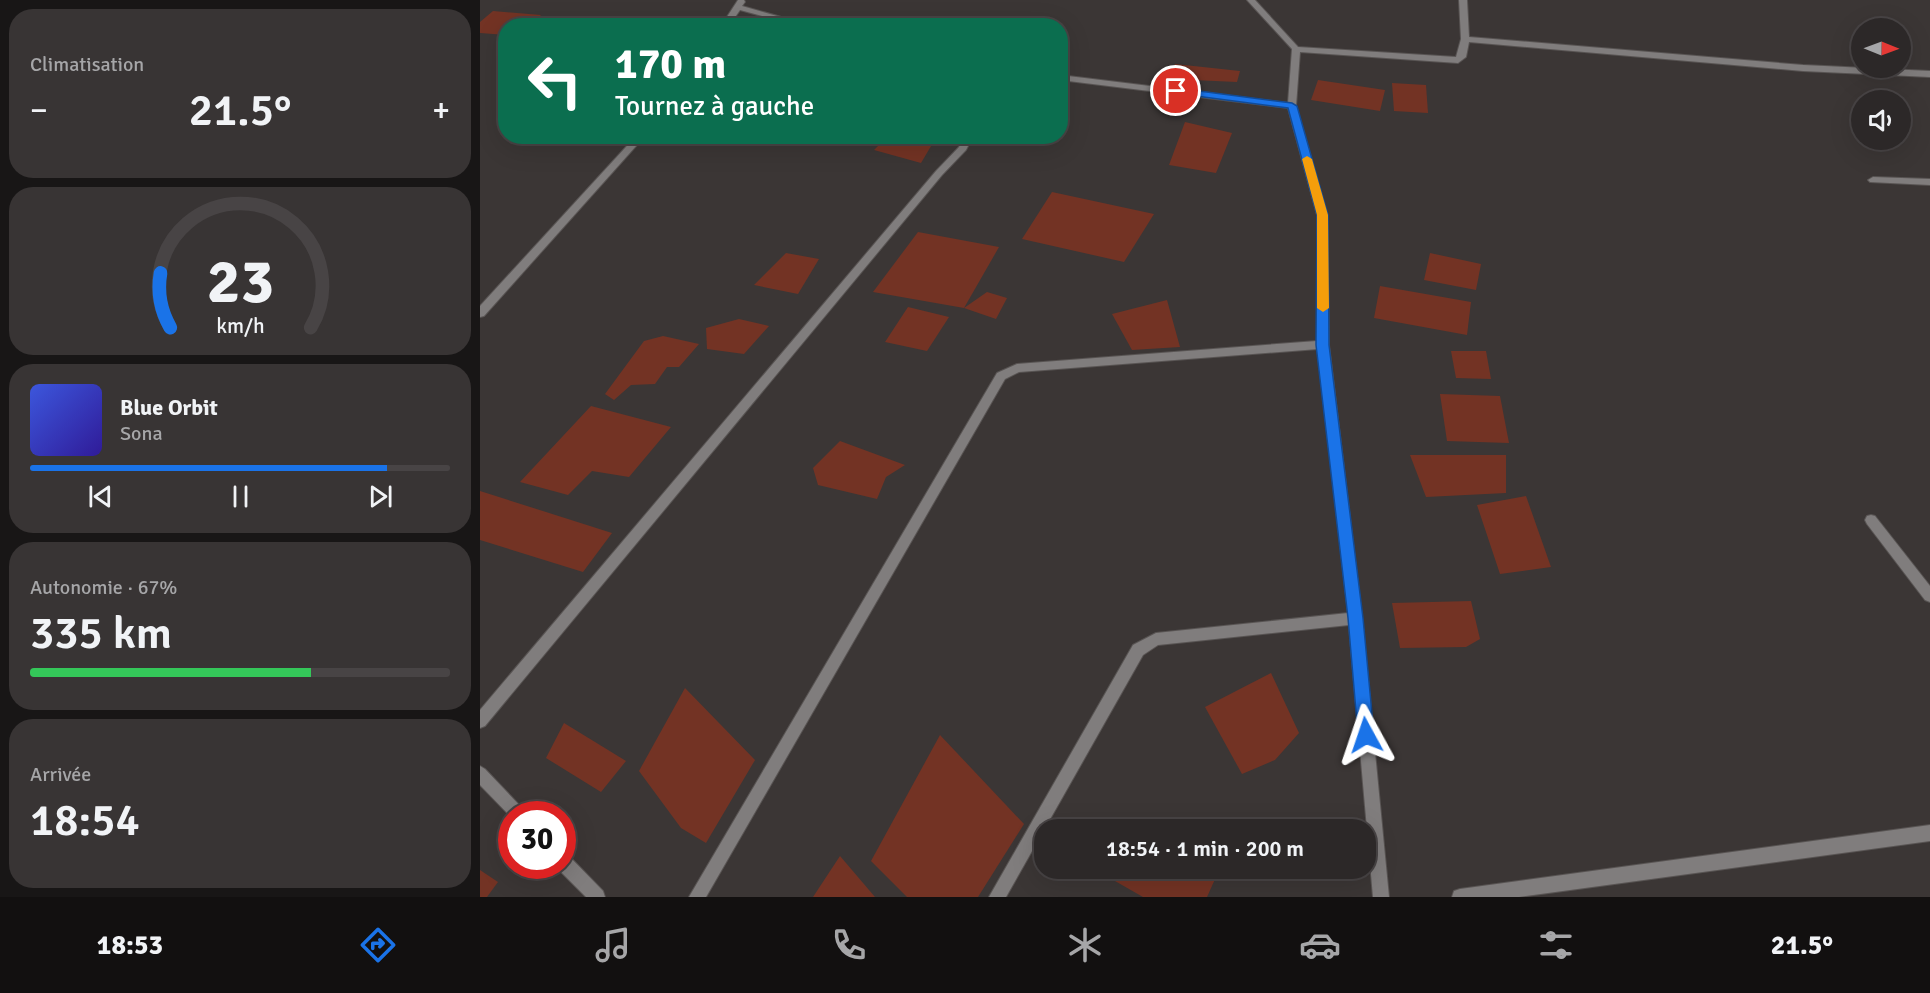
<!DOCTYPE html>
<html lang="fr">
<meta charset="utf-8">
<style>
:root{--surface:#2c2828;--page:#383434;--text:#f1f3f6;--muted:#a6a6a8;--line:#484445;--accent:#1a73e8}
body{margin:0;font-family:Signika,sans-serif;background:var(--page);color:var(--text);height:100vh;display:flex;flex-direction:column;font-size:22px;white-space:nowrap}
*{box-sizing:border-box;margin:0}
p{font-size:20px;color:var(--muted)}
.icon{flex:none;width:33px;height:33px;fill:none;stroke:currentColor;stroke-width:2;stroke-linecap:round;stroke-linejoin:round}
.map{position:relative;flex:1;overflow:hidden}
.drawer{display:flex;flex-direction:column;gap:9px;padding:9px;background:#181616;width:480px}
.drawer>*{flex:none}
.hud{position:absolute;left:18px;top:18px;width:570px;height:126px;border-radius:24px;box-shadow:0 6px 24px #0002,0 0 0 2px var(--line);background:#0b6e4f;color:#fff;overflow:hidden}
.needle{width:39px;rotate:91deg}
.tools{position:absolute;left:1371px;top:18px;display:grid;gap:12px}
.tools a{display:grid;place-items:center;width:60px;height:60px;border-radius:50%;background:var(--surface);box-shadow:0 6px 24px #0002,0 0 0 2px var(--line);font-size:30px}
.speed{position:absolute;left:18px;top:801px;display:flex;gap:12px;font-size:30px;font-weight:700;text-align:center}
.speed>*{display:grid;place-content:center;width:78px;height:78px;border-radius:50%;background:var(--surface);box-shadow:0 6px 24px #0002,0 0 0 2px var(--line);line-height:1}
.speed .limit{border:9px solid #d22;background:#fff;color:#111}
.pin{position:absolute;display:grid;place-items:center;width:51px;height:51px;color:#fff;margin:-26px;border:3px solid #fff;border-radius:50%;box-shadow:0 2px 6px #0007}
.me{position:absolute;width:66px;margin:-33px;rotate:355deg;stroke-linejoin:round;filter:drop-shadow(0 0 4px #0008)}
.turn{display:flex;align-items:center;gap:21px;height:126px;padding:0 18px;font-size:27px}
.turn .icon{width:78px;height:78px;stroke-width:2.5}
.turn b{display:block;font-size:42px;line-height:51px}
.big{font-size:45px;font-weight:600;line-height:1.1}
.drawer .tile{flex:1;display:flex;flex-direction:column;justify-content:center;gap:9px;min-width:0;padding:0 21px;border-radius:24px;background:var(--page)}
.drawer .dial{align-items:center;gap:0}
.dial svg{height:156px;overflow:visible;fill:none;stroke:var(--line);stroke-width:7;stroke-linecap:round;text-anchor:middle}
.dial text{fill:var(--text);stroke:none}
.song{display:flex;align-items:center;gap:18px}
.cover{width:72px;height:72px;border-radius:9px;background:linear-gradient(135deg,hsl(230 70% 55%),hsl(250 70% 35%))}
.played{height:6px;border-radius:3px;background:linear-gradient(90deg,var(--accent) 85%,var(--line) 85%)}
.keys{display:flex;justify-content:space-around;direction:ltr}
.heat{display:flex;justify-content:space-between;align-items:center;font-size:33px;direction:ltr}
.charge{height:9px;border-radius:4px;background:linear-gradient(90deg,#34c759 67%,var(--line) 0)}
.trip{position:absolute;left:554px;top:819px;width:342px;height:60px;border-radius:24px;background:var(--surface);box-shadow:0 6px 24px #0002,0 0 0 2px var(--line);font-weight:600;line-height:60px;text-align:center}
.tab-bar{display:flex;height:96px;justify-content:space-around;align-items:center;background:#121010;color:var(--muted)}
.tab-bar .icon{width:42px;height:42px}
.tab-bar .on{color:var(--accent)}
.tab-bar b{font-size:27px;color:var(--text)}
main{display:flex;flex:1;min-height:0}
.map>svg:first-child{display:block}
</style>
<main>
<section class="drawer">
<div class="tile"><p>Climatisation</p>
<div class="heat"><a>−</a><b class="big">21.5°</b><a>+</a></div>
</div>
<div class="tile dial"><svg viewBox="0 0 100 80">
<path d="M14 69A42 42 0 1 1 86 69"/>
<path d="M14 69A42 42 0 0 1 9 41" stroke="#1a73e8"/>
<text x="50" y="56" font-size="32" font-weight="700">23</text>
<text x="50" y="72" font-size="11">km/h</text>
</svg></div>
<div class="tile">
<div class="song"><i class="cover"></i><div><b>Blue Orbit</b><p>Sona</p></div></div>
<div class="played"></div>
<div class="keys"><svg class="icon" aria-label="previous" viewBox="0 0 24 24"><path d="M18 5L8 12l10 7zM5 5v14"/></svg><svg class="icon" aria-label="pause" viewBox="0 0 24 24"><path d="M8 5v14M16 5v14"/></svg><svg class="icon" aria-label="next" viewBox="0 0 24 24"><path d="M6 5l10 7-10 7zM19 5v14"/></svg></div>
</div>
<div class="tile"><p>Autonomie · 67%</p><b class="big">335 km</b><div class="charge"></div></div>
<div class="tile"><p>Arrivée</p><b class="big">18:54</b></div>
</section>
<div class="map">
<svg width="1450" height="897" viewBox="0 0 1450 897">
<rect width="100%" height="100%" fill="#3b3635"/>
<g fill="#733324">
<polygon points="13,11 61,15 50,26 26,26 26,35 0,33 0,22"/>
<polygon points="695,64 760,71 757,82 690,79"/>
<polygon points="838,80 905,90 900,111 831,100"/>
<polygon points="912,83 946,85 948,113 914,111"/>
<polygon points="705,122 752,133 736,173 689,165"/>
<polygon points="408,136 457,136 441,163 394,150"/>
<polygon points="572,192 674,214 644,262 542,239"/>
<polygon points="438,232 519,247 484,308 393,292"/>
<polygon points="306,253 339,259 318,294 274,285"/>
<polygon points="950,253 1001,264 996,290 944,280"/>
<polygon points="900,286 991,302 987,335 894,318"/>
<polygon points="507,292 527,298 516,319 484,308"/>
<polygon points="687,300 700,347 652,350 632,314"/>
<polygon points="428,307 469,317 447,351 405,342"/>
<polygon points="259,319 289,326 264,354 227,349 226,328"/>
<polygon points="183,336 219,344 199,367 187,367 175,384 151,385 134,400 125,394 164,341"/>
<polygon points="971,351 1006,351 1011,379 976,378"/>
<polygon points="960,394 1020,396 1029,443 967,441"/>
<polygon points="111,406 191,427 149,477 112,471 88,495 40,482"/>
<polygon points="360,441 425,465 406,477 397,499 338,485 333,468"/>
<polygon points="930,455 1026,455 1026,493 946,497"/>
<polygon points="0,491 132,533 103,572 0,540"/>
<polygon points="1046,496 1071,567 1020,574 997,505"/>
<polygon points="991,601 1000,639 986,647 920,648 912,603"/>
<polygon points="791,673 819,733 795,760 762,774 725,707"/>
<polygon points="205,688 275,760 226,843 201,828 159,771"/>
<polygon points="84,723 146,761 121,792 66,758"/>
<polygon points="460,735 544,824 498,897 427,897 391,861"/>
<polygon points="360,856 395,897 333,897"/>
<polygon points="641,868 740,868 727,897 663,897 635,881"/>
<polygon points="0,870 18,882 7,897 0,897"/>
</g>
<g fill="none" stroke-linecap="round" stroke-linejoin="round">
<g stroke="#585453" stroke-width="2">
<g id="street">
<polygon points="258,0 264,0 265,2 262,6 333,26 318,26 260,10 249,26 241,26"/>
<polygon points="767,0 775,0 818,47 976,57 981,39 979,0 987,0 989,37 1323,65 1450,71 1450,77 1323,71 989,42 986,57 978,63 820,52 816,106 847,215 849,345 882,618 909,897 893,897 869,625 678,645 663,655 526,897 509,897 653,645 676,633 868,613 838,349 539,372 525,379 226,897 209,897 517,373 537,364 837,341 837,215 808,108 580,80 580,75 808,103 812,49"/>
<polygon points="156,136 165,136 4,316 0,317 0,306"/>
<polygon points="484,136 493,136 486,150 462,175 5,726 0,728 0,710 456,171 479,147"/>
<polygon points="1393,177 1450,179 1450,185 1390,182 1388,180"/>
<polygon points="1391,515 1395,516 1450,586 1450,602 1445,600 1387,524 1385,520 1387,516"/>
<polygon points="0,766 5,769 43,809 46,814 32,814 32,818 0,785"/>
<polygon points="1450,825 1450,841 1039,897 972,897 974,891 980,889"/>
<polygon points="82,853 88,855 123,891 125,897 106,897 76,867 82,866"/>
</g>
</g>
<use href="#street" fill="#807d7d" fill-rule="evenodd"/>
</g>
<polygon fill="#1a73e8" stroke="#114b97" stroke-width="1.5" points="696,88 812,103 817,106 848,215 849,345 883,618 894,735 892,740 886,743 880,740 878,735 868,618 836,345 837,215 808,108 693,93 693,89"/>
<polygon fill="#f59e0b" points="827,156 832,159 848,215 849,308 843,312 837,308 837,215 822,159"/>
</svg>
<div class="tools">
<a><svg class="needle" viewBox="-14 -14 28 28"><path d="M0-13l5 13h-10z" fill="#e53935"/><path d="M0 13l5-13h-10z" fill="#a6a6a8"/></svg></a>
<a><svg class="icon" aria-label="sound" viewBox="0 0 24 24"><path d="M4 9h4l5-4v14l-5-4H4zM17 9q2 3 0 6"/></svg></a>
</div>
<div class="speed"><div class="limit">30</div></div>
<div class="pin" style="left:696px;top:91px;background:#d93025"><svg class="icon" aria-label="arrive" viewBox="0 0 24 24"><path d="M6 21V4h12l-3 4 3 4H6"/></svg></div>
<svg class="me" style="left:886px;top:735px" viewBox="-20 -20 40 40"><path d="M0-17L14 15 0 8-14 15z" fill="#1a73e8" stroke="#fff" stroke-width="4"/></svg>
<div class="trip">18:54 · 1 min · 200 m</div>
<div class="hud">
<div class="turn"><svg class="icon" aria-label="left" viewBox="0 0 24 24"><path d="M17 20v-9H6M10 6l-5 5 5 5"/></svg><div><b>170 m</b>Tournez à gauche</div></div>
</div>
</div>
</main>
<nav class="tab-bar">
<b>18:53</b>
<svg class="icon on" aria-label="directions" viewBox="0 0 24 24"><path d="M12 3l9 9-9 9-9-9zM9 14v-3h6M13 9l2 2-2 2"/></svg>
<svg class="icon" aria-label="music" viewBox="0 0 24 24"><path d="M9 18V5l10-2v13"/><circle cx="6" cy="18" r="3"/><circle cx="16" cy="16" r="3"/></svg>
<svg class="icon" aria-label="phone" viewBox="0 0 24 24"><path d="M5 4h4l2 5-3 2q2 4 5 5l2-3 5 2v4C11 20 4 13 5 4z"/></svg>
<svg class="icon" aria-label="climate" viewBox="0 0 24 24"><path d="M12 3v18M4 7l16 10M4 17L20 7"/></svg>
<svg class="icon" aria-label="car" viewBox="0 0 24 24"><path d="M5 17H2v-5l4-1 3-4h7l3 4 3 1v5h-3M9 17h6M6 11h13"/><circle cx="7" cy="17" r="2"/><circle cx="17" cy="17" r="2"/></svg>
<svg class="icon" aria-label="filters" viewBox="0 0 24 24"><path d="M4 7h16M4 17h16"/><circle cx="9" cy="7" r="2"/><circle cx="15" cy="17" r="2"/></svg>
<b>21.5°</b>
</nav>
